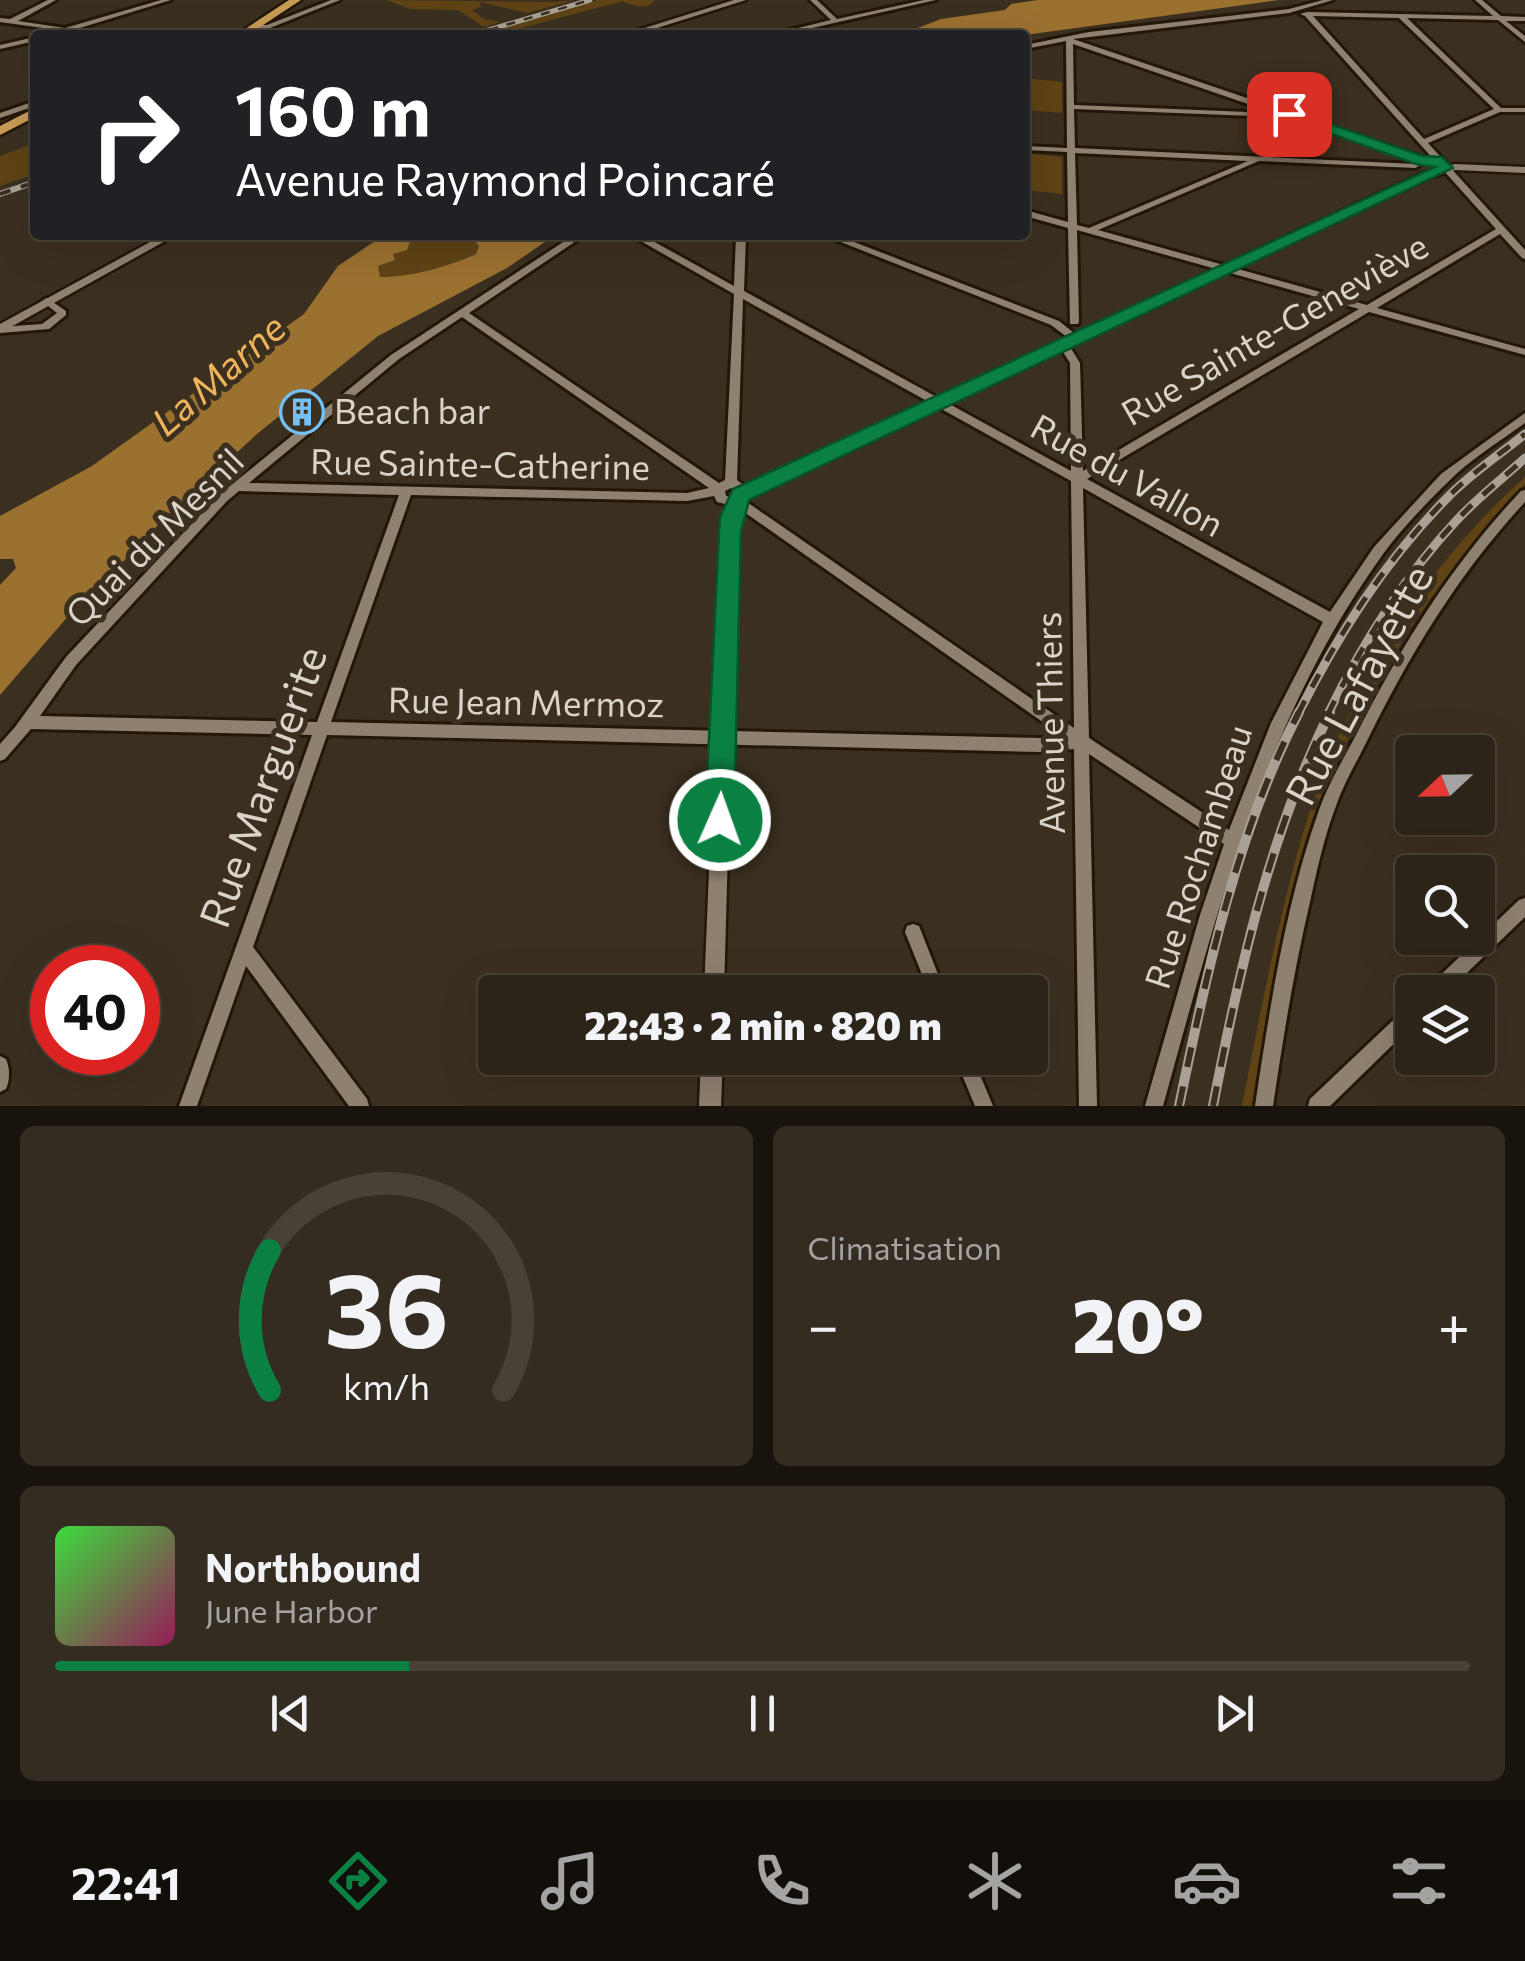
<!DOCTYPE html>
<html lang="fr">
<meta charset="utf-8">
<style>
:root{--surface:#2c2418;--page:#342c21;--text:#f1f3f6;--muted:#a6a4a2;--line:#484137;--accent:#0b8043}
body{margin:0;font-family:Commissioner,sans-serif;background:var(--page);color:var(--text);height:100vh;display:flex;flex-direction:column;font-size:38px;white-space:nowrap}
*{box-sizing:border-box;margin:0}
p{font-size:32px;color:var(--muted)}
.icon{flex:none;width:55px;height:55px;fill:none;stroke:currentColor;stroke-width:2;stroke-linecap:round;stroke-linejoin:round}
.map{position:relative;height:1106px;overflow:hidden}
.sheet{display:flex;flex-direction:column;gap:20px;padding:20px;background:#18140d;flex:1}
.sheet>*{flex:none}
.guide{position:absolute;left:30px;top:30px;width:1000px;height:210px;border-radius:10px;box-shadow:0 10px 40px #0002,0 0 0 2px var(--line);background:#202124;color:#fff;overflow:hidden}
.needle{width:65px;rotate:248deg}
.buttons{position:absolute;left:1395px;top:735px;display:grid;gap:20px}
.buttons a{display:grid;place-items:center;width:100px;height:100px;border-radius:10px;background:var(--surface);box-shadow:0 10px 40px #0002,0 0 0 2px var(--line);font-size:50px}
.speed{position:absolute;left:30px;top:945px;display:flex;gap:20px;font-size:50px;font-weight:700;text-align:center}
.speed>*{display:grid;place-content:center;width:130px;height:130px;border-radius:50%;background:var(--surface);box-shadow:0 10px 40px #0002,0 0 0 2px var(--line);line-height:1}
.speed .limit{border:15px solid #d22;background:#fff;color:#111}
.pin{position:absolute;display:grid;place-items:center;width:85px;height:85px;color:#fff;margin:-42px;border-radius:20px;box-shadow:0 5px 15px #0006}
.me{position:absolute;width:110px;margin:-55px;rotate:2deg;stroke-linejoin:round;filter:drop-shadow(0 0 8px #0008)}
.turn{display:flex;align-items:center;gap:35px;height:210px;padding:0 40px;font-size:45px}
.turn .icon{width:130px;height:130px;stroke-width:2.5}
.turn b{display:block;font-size:70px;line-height:85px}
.big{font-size:75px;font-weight:800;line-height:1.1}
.sheet .widget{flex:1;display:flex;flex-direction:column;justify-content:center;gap:15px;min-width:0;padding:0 35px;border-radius:15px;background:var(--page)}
.sheet .dial{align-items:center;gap:0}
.dial svg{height:260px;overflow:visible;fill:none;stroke:var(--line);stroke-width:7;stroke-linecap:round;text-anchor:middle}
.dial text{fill:var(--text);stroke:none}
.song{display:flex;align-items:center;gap:30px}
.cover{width:120px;height:120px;border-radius:15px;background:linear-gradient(135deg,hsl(120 70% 55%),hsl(330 70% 35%))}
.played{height:10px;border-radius:5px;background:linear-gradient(90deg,var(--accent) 25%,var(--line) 25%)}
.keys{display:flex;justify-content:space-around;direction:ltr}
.heat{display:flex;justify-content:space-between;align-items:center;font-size:55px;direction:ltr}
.sheet .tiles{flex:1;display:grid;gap:20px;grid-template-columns:1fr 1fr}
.widget:last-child{grid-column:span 2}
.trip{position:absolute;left:478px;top:975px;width:570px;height:100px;border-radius:10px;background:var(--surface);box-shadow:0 10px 40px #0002,0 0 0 2px var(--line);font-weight:800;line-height:100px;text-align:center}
.tabs{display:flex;height:160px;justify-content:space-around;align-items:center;background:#120e0a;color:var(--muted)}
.tabs .icon{width:70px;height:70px}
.tabs .selected{color:var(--accent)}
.tabs b{font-size:45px;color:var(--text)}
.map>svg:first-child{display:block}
</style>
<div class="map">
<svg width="1525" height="1106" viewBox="0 0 1525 1106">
<rect width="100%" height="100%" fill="#3b3020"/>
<g fill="#5f4315">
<polygon points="386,0 557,2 575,0 527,13 480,2 481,7 472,10 484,19 500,22 484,27 458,10 410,9"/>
<path d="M598 0H655C648 11 632 6 623 1L510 31 516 35H480Z"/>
<polygon points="1025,78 1062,82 1062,113 1025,110"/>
<polygon points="35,143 35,174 0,186 0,156"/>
<polygon points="1025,153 1062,157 1062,194 1025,190"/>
<path d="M412 235H482L474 240 479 246 476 254C447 267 411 277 379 277L378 266 394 260 392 254Z"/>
<path d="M1525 477V484C1429 585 1348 712 1306 845 1280 930 1265 1019 1252 1106H1242C1264 993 1286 876 1324 767 1332 746 1344 726 1354 706 1398 616 1451 544 1525 477Z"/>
</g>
<g fill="#9b7130">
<polygon points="1038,0 1279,0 1025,35 900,35 941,19 1005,10 1011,4"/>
<path d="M384 235H412L407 250 393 254 395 260 378 266 380 277C411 277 447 267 476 254L479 246 474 240 482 235H555L507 268 378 336 257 434 156 527 101 585H95L0 695V585L16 568 13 559H0V516L92 466 304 314 338 266Z"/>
</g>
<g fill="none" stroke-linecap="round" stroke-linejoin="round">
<g stroke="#221708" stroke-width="6">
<g id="minor">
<polygon points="48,0 56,0 18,21 65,28 161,0 171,0 57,35 47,35 58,30 0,22 0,18 10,19"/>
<polygon points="331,0 340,0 270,28 253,29 250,27 253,25 267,25"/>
<polygon points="810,0 817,0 837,19 924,0 936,0 781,35 769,35 831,20"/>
<path d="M1323 0H1333L1289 13 1073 39 1424 158V162H1418L1282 115 1278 117 1074 109 1075 148 1415 164 1419 166 1415 168 1259 161 1098 230 1367 305 1496 229 1305 16 1300 14 1307 12 1493 16 1475 0H1482L1501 16 1525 17V21H1506L1525 36V42L1498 20 1407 18 1501 108H1525V112H1500L1428 143 1525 250V259L1522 258 1500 234 1377 308 1525 349V355L1369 312 1087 479 1330 612 1374 547 1441 474 1525 413V423C1499 442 1469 460 1447 483 1426 503 1397 534 1381 557 1264 720 1216 916 1163 1106H1145L1200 915 1224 844 1089 754 1097 1106H1079L1074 749 1041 752 327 735 253 947 367 1099 369 1106H349L246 966 197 1106H179L312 735 31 729 5 759 0 761V744L15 727 66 657 219 495 391 355 574 235H585L469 313 719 483 725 480 734 294 630 235H642L734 286 736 235H746L744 291 1071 471 1070 363 1058 344 1063 341 1067 342 1080 363 1083 471 1359 309 1077 230 1079 322 1078 324H1070L1068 228 1025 216V210L1068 222 1067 152 1025 150V146L1067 148 1066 41 1025 49V45L1089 32 1289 9ZM1313 16 1399 18 1494 109 1424 139ZM1073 44 1274 113 1074 105ZM1075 153 1248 161 1089 228 1077 225ZM743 299 1071 481 1074 728 741 498 726 496 725 491 731 488 745 495 751 491 737 480ZM462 317 709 488 687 493 249 483 399 359ZM1083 488 1323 622 1271 723 1229 830 1089 738ZM239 491 399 495 317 722 40 716 76 665 227 501ZM411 495 687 501 714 496 717 502 737 507 1064 737 1041 738 331 722Z"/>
<polygon points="35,37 35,41 0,49 0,45"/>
<polygon points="35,101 35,106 0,118 0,113"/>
<polygon points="823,235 836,235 1059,321 1080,338 1079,340 1071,340 1051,325"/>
<polygon points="47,298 66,311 66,315 49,329 0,333 0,327 42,324 57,313 42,301"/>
<path d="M1525 490V502C1460 572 1411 652 1369 737 1358 760 1344 782 1336 806 1324 837 1317 870 1310 902 1294 970 1283 1038 1273 1106H1255C1270 1007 1285 905 1319 810 1328 784 1343 760 1356 735 1401 646 1452 564 1521 491Z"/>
<polygon points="1525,898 1525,917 1447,992 1427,992 1429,986 1519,900"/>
<polygon points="913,924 919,926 945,992 929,992 905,932 907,926"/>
<polygon points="1412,1005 1412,1026 1330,1106 1308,1106 1310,1099 1406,1008"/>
<path d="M0 1056 6 1059C10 1068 10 1080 6 1089L0 1092Z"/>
<polygon points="955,1058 973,1058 993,1106 975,1106"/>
</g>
</g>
<g stroke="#221708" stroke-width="5">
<g id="tertiary">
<polygon points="734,0 746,0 635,35 622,35"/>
<polygon points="1455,164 1525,167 1525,173 1455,170 1431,177 747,499 738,517 737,531 724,992 704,992 723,531 724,517 736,491 1423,173"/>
<polygon points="163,235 176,235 0,333 0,324"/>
<polygon points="701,1058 723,1058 721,1106 699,1106"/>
</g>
</g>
<g stroke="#221708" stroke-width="5">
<g id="primary">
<polygon points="289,0 301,0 248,35 236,35"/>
<polygon points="35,108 35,117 0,135 0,126"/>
</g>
</g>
<use href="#minor" fill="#8e816f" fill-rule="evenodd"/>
<use href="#tertiary" fill="#8e816f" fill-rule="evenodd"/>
<use href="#primary" fill="#c89b55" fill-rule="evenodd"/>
<g stroke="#a9a195" stroke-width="5">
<polyline id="rail-far3" points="472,35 590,0"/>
</g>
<g stroke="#a9a195" stroke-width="6">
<polyline id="rail-far2" points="0,194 35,182"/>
</g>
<g stroke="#a9a195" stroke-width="9">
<g id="rail-far1">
<path d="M1298 714C1338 635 1384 562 1447 498 1470 474 1499 455 1525 434"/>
<path d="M1328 714C1362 644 1403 578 1456 521 1477 498 1502 479 1525 458"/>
</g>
</g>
<g stroke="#a9a195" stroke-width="10">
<g id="rail">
<path d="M1179 1106C1207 972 1236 834 1299 712"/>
<path d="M1213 1106C1239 971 1269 836 1330 712"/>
</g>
</g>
<use href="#rail-far3" stroke="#3b3020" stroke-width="2.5" stroke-dasharray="9" stroke-linecap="butt"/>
<use href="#rail-far2" stroke="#3b3020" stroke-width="4" stroke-dasharray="11" stroke-linecap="butt"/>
<use href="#rail-far1" stroke="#3b3020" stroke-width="5" stroke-dasharray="15" stroke-linecap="butt"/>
<use href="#rail" stroke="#3b3020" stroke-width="6" stroke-dasharray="20" stroke-linecap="butt"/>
</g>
<polygon fill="#0b8043" stroke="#07532c" stroke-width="2.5" points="1289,110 1423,156 1442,157 1453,168 749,500 741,532 734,820 729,830 720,834 710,830 705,820 719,532 720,517 733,489 1435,167 1416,164 1284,117 1282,114"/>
<defs>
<g id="building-ring" transform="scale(2.25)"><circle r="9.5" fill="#3b3020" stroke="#73c1f6" stroke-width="1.5"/><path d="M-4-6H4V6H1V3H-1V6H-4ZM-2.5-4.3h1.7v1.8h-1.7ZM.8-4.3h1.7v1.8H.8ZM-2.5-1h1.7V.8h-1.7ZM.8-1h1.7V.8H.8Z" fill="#73c1f6"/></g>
</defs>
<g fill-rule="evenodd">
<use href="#building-ring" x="302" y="412"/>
</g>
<g text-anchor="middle" stroke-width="10" stroke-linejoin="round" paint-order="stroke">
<g font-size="35" fill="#dad3c9" stroke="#3b3020">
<text transform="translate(1275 330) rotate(-30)" y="12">Rue Sainte-Geneviève</text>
<text transform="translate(480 465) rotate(1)" y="12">Rue Sainte-Catherine</text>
<text transform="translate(1127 476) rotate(29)" y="12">Rue du Vallon</text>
<text transform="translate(155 538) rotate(-45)" y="12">Quai du Mesnil</text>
<text transform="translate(526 703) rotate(1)" y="12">Rue Jean Mermoz</text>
<text transform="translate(1051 723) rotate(-91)" y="12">Avenue Thiers</text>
<text transform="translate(1199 857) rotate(-72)" y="12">Rue Rochambeau</text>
</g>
<g font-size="35" fill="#dad3c9" stroke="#3b3020" text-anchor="start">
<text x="334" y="424">Beach bar</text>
</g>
<g font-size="38" font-style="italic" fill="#efb45a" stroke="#3b3020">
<text transform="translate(219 375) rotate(-41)" y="13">La Marne</text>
</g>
<g font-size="42" fill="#dad3c9" stroke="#3b3020">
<text transform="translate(1359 685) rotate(-62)" y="15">Rue Lafayette</text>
<text transform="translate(263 787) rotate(-70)" y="15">Rue Marguerite</text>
</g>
</g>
</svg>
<div class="buttons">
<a><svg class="needle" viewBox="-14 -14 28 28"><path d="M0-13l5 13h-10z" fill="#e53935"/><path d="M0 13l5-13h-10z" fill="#a6a4a2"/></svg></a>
<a><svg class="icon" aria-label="search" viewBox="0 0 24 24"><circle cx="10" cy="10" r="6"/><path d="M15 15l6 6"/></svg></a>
<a><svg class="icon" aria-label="layers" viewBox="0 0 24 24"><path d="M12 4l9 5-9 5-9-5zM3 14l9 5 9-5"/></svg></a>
</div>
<div class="speed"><div class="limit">40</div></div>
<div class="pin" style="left:1289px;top:114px;background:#d93025"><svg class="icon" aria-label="arrive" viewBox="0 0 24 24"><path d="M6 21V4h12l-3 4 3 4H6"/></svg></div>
<svg class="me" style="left:720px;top:820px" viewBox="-20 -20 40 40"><circle r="17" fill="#0b8043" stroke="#fff" stroke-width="3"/><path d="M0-11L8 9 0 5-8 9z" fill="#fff"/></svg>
<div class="trip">22:43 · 2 min · 820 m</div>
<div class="guide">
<div class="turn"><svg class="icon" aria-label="right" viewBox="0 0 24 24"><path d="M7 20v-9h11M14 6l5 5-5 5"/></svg><div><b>160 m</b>Avenue Raymond Poincaré</div></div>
</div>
</div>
<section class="sheet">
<div class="tiles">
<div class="widget dial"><svg viewBox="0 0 100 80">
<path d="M14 69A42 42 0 1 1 86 69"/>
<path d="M14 69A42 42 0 0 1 14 26" stroke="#0b8043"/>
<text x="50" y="56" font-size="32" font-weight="700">36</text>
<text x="50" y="72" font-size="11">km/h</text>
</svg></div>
<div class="widget"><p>Climatisation</p>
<div class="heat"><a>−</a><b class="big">20°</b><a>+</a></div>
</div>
<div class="widget">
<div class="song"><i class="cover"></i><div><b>Northbound</b><p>June Harbor</p></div></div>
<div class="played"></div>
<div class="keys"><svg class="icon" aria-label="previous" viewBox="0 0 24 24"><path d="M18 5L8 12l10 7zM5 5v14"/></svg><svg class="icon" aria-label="pause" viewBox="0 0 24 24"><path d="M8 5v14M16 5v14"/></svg><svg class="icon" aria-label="next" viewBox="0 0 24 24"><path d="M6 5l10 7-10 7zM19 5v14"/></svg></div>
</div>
</div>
</section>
<nav class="tabs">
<b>22:41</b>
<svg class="icon selected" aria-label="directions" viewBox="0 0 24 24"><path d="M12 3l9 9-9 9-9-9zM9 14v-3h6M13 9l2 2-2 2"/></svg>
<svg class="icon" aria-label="music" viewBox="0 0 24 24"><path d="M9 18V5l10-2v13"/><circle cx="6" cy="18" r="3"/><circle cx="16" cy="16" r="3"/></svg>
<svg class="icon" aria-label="phone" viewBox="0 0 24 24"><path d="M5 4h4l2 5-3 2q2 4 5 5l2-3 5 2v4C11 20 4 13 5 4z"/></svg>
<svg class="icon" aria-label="climate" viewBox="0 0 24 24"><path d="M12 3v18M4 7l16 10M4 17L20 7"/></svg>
<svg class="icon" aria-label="car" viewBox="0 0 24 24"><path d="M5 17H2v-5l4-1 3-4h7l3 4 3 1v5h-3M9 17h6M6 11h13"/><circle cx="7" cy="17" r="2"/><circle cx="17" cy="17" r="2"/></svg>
<svg class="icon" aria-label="filters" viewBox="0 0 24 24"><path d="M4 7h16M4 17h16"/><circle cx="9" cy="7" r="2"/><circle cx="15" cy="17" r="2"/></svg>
</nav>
